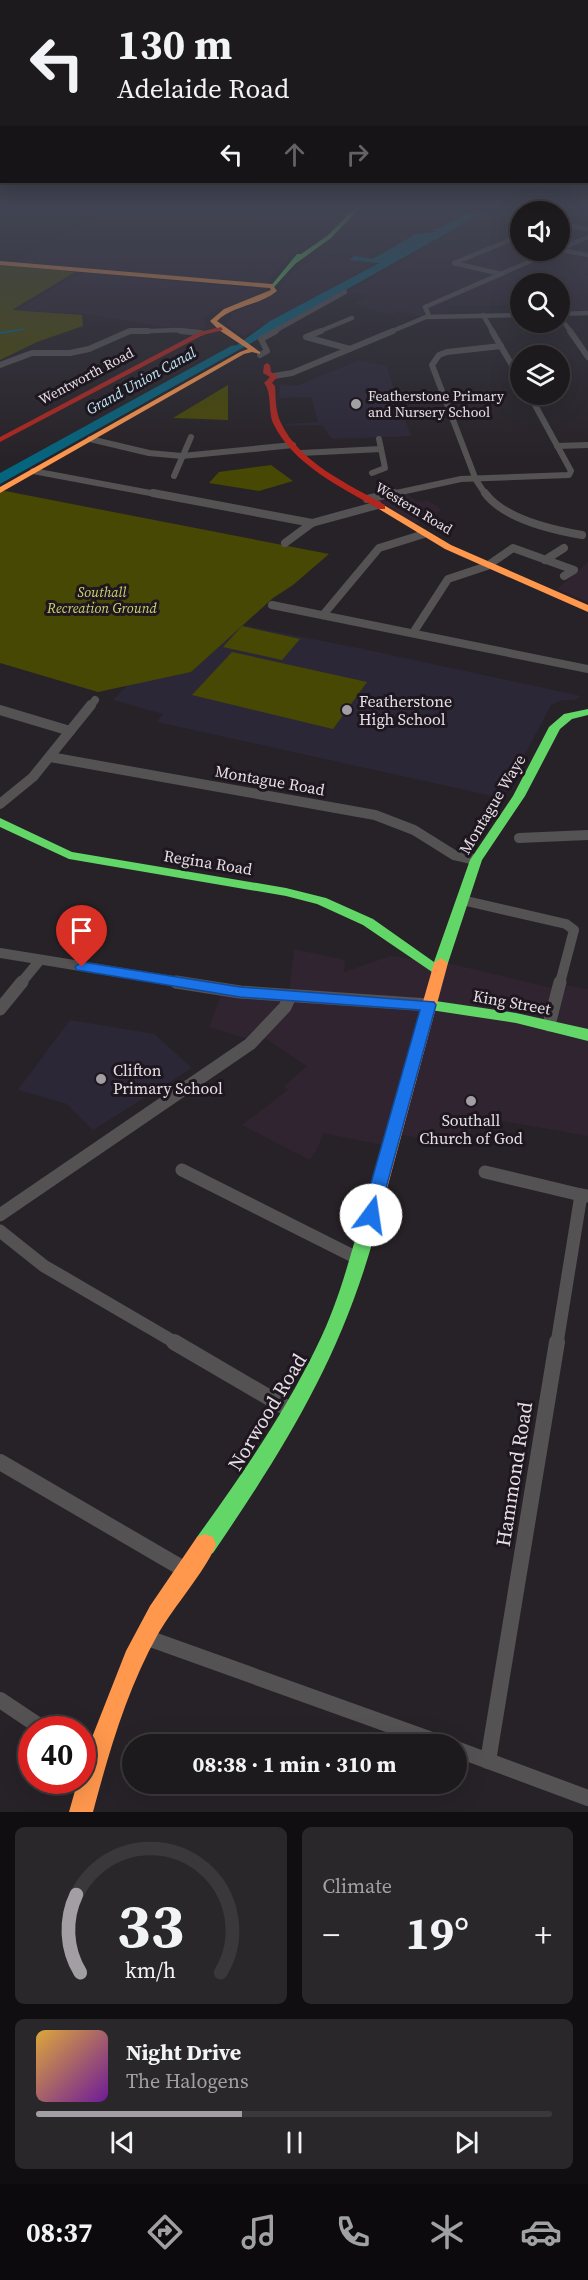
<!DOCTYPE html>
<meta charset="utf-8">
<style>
:root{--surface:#1d1a1d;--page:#2a272a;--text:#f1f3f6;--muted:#a0a1a4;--line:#3b383b;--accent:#a39ea3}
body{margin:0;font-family:"Source Serif 4",serif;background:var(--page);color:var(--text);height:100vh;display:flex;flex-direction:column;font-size:22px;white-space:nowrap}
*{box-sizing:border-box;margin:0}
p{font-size:20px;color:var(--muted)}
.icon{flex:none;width:33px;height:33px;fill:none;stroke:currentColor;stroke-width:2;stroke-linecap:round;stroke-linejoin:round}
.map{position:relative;height:1812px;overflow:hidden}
.details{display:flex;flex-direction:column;gap:15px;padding:15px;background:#100e10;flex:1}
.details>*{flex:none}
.hud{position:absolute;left:0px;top:0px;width:588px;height:183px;box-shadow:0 6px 24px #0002,0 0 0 2px var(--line);background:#1d1a1d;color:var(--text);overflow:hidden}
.tools{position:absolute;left:510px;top:201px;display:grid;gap:12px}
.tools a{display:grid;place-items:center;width:60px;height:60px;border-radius:50%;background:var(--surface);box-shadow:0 6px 24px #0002,0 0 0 2px var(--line);font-size:30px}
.speed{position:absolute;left:18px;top:1716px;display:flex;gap:12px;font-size:30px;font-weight:700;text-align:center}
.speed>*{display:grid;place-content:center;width:78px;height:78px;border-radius:50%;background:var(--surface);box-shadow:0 6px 24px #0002,0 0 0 2px var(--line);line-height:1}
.speed .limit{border:9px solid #d22;background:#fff;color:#111}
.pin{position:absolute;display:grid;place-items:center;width:51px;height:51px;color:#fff;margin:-62px -26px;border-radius:50% 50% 50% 0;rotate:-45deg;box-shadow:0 0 6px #0007}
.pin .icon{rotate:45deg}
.me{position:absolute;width:66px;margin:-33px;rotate:14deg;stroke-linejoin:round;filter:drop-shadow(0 0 4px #0008)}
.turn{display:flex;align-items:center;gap:21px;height:126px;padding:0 18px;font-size:27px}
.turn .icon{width:78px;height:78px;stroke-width:2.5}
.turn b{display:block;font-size:42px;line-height:51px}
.lanes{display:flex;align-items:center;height:57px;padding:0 18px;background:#0003;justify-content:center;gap:30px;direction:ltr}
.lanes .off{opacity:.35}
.big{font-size:45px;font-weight:700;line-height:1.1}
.details .widget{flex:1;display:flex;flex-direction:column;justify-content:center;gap:9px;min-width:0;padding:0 21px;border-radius:9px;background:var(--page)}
.details .dial{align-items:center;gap:0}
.dial svg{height:156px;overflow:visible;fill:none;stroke:var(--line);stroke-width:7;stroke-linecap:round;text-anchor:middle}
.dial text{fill:var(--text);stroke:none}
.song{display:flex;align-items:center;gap:18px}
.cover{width:72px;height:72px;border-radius:9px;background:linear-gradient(135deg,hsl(40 70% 55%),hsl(280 70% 35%))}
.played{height:6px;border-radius:3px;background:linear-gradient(90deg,var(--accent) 40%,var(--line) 40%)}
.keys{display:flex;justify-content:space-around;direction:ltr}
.heat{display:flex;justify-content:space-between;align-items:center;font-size:33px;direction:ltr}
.details .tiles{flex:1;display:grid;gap:15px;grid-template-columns:1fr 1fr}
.widget:last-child{grid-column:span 2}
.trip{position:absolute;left:122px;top:1734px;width:345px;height:60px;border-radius:30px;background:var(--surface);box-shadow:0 6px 24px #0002,0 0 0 2px var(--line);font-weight:700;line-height:60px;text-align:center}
.tabs{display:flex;height:96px;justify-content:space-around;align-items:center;background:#0c0a0c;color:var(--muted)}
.tabs .icon{width:42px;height:42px}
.tabs .selected{color:var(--accent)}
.tabs b{font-size:27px;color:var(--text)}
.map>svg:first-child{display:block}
</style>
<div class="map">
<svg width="588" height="1812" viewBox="0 0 588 1812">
<rect width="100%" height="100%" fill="#272227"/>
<g fill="#302431">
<polygon points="106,207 343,207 328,230 295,252 267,282 264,283 24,263 20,260 101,213 99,212"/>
<polygon points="364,207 471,207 437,229 419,226 364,258 315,252"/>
<polygon points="501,207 588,207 588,223 560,218 560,212 545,211 550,208 543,211 520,212 501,209"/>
<polygon points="495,212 520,217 520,250 560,250 560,223 588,228 588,274 584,275 588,275 588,311 560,311 560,284 557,283 520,284 520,295 511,301 512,305 446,306 450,316 422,317 399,311 391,315 353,304 369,296 348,292 474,220"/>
<polygon points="316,255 380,261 243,336 226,324 233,313 277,294 281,291 285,279"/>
<polygon points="83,272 192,283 262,289 250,300 218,309 203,317 206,329 168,328 85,314 16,310"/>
<polygon points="405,493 418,502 427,500 442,510 415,524 377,500"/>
<polygon points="588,562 588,602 557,589"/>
<polygon points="294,949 345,960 344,972 390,956 456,965 564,991 566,985 588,989 588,1136 468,1115 474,1148 392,1133 388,1146 323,1133 318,1147 310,1160 242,1125 288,1090 284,1086 307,1066 265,1038 258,1042 209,1027 223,990 289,993"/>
</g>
<g fill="#2c2736">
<polygon points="359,360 386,366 411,436 332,439 322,425 287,426 285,424 318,422 311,397 279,398 280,384 296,386"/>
<polygon points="242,625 363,649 581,696 574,700 562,700 551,705 502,798 157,722 163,714 113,700 129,684 191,672"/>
<polygon points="70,1020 154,1034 192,1068 93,1130 67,1104 18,1090"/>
</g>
<g fill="#484805">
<polygon points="0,265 75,272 12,310 82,315 83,326 37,342 0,360"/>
<polygon points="228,385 228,420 173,418"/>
<polygon points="271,465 293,481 259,491 209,483 219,472"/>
<polygon points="0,490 329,554 293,585 273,598 191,672 98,692 0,663"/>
<polygon points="242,626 300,639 282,660 223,647"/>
<polygon points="232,652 367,682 333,729 192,695"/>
</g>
<polygon fill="#05647e" points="473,207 494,207 493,208 520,212 520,216 488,210 0,484 0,473 231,346 237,345 270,321 379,263 349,260 354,256 373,259 416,234 434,232 436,231 429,229 438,229 470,211"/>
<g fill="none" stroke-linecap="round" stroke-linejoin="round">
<polyline stroke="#05647e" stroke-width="1.5" points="5,332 24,329"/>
<polyline stroke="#05647e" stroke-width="2" points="0,333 14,331"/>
<g stroke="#545252" stroke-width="4.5">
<polyline points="551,207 554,207"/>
<polyline points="560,224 588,229"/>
<polyline points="560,249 588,237"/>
<polyline points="560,250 588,255"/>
<polyline points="501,274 454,263 520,236"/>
<polyline points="560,314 588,313"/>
<polyline points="483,315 493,332"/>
<polyline points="429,316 425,307 556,250"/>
<polyline points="560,317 571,332"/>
<polyline points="127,332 176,330 194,332"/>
<polyline points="273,332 345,292"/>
<polyline points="318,332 352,318"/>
<polyline points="390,332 426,317 520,315"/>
</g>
<g stroke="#545252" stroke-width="6">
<polyline points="181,331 201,333"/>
<polyline points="321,331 306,337 350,349"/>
<polyline points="492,331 520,379"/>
<polyline points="570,331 588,357"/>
<polyline points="260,355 267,351 261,339 276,331"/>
<polyline points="0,365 32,353 70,353 89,349 130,331 148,331"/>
<polyline points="274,376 292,373 393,331"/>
<polyline points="90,439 149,453 182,456 293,445"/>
<polyline points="557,446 588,445"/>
<polyline points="301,453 381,449"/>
<polyline points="33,471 161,495"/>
<polyline points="372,473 385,468 379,439"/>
<polyline points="174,476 191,437"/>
<polyline points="387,495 461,479 569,475 571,471 529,394"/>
<polyline points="486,495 476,480 432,365 439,355 447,352 501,346"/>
</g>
<g stroke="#545252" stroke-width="8">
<polyline points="153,493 312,523"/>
<path d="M485 493C504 519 553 530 582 535"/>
<polyline points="367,499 394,493"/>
<polyline points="285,543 312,523 378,505"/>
<polyline points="545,560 564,548"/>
<polyline points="272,605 588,669"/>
<polyline points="323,615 379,548 424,534"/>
<polyline points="413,633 448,579 487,566 513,548 574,570 564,576"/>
<polyline points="90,707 95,700"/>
</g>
<g stroke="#545252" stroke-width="10">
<polyline points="0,710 70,731"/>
<polyline points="50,757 375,815 414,830 454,855 476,860"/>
<polyline points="0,804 33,777 91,705"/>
<polyline points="519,838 588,835"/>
<polyline points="462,900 566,924 574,930 560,983"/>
<polyline points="0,953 185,983"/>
<polyline points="21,983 40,960"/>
</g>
<g stroke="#545252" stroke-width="13">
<polyline points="176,982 240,992 429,1005"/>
<polyline points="0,1009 22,982"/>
<polyline points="549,1025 560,982"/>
<polyline points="182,1170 359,1259"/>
<polyline points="485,1172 581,1195"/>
<polyline points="0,1215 250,1044 285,1007 290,996"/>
<polyline points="0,1231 44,1266 176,1343"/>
<polyline points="557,1343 581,1195 588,1196"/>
</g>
<g stroke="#545252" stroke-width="16">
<polyline points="174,1342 292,1411"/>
<polyline points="0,1462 187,1571"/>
<polyline points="145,1637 443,1744"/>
<polyline points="0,1700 45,1730"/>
<polyline points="456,1749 588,1798"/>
<polyline points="488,1761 557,1342"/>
</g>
<g fill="#63d668" fill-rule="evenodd">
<polygon points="356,207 361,207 331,238 295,264 274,287 270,287 297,254 301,254 327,236"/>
<polygon points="588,709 588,715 572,719 560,729 525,796 482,860 448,963 443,967 445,971 443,975 438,976 363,925 317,904 286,896 69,859 0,827 0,818 72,852 286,888 326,898 373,919 434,962 470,860 513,796 549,727 564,714"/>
<polygon points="429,1000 516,1013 588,1029 588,1041 516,1023 424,1009 422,1005 424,1001"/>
<path d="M366 1226 372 1228 375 1233C341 1358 285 1447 213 1553L205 1556 197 1553 194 1545 197 1537C241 1476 284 1414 317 1346 335 1310 346 1272 357 1233L360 1228Z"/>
</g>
<g fill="#ff974d" fill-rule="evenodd">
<path d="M0 261 272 284 277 291C259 306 234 305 217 321L260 352V354L252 352 244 354 0 493V487L240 352 248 349 219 330 210 321 224 309 271 290 270 288 0 265Z"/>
<polygon points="382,504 451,545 588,605 588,612 445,549 379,509 378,507"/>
<polygon points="441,958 448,963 375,1233 372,1238 366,1240 360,1238 357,1233 434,963"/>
<path d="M205 1534 213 1537 216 1545C204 1573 174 1606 158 1634 127 1689 109 1752 93 1812H69L78 1780H82V1765L89 1745 126 1651 150 1606 197 1537Z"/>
</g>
<g fill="#b3261e" fill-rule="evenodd">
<polygon points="221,327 223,330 203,335 0,442 0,437 199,332"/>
<path d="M267 363 270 365 271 372 278 376 272 383 275 386C276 398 275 411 281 423 300 463 348 484 385 505V509H379C341 487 293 465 273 423 268 411 272 392 264 383L270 377 263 373 264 365Z"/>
</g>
</g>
<linearGradient id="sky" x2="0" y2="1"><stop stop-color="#151315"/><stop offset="0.45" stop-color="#414452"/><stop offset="1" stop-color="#414452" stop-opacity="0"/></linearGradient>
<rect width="588" height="460" fill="url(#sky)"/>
<polygon fill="#1a73e8" stroke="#114b97" stroke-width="1.5" points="82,962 240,987 434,1002 436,1005 377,1221 371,1223 364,1221 362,1215 420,1010 240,997 77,970 75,967"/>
<g fill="#a39ea3" stroke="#1f171f" stroke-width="2">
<circle cx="356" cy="404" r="6"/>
<circle cx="347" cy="710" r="6"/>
<circle cx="101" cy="1079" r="6"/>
<circle cx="471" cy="1101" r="6"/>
</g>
<g text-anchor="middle" stroke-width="6" stroke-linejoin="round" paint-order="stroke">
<g font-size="14" fill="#e6e0e6" stroke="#1f171f">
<text transform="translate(86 376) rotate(-28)" y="5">Wentworth Road</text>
<text transform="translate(414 508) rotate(31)" y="5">Western Road</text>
</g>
<g font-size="14" fill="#e6e0e6" stroke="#1f171f" text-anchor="start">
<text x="368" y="401">Featherstone Primary<tspan x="368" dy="16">and Nursery School</tspan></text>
</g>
<g font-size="14" font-style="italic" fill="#cfd270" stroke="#1f171f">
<text x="102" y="597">Southall<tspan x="102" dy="16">Recreation Ground</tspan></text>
</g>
<g font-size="15" font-style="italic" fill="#bfe8f9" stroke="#1f171f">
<text transform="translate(141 381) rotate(-29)" y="5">Grand Union Canal</text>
</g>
<g font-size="16" fill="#e6e0e6" stroke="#1f171f" text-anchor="start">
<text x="359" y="707">Featherstone<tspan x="359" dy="18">High School</tspan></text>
<text x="113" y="1076">Clifton<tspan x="113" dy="18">Primary School</tspan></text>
<text x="471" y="1126" text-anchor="middle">Southall<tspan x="471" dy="18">Church of God</tspan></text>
</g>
<g font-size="16" fill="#e6e0e6" stroke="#1f171f">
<text transform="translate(270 780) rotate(10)" y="6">Montague Road</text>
<text transform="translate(492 804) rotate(-59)" y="6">Montague Waye</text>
<text transform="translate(208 862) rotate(9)" y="6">Regina Road</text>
<text transform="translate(512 1002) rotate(10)" y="6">King Street</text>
</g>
<g font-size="20" fill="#e6e0e6" stroke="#1f171f">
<text transform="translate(267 1412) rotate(-59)" y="7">Norwood Road</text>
<text transform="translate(514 1474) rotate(-81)" y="7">Hammond Road</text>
</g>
</g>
</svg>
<div class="tools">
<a><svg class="icon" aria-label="sound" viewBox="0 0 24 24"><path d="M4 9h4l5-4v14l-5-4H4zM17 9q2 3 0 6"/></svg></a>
<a><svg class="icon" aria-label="search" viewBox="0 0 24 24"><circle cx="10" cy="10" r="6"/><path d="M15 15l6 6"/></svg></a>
<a><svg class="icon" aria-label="layers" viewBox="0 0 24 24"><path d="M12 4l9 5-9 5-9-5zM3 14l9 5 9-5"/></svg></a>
</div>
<div class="speed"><div class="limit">40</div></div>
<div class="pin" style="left:82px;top:967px;background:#d93025"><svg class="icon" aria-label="arrive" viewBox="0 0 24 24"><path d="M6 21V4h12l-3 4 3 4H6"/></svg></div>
<svg class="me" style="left:371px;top:1215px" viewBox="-20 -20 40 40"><circle r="19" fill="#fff"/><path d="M0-13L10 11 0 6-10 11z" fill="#1a73e8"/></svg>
<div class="trip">08:38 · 1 min · 310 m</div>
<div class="hud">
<div class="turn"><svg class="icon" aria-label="left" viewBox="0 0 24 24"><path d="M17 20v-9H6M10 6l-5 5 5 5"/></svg><div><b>130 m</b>Adelaide Road</div></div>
<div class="lanes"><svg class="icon" aria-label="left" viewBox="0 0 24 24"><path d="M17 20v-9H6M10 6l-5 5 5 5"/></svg><svg class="icon off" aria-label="ahead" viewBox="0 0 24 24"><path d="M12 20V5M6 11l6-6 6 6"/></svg><svg class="icon off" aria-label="right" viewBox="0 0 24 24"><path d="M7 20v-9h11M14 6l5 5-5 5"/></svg></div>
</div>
</div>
<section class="details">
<div class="tiles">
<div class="widget dial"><svg viewBox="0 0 100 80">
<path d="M14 69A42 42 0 1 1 86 69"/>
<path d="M14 69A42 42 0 0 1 12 29" stroke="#a39ea3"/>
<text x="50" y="56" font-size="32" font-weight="700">33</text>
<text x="50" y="72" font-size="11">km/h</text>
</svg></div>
<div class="widget"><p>Climate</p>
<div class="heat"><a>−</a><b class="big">19°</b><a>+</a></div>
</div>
<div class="widget">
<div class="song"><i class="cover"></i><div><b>Night Drive</b><p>The Halogens</p></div></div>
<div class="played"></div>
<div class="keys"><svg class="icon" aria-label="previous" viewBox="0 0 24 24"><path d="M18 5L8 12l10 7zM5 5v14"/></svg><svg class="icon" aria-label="pause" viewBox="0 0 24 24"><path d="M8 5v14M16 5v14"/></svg><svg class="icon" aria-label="next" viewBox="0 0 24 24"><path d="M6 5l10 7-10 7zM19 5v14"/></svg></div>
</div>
</div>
</section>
<nav class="tabs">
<b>08:37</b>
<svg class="icon selected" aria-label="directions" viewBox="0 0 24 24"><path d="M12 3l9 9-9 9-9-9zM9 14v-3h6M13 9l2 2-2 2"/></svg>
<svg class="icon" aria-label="music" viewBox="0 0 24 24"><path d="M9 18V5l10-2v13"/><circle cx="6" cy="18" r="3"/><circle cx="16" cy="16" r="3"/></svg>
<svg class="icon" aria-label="phone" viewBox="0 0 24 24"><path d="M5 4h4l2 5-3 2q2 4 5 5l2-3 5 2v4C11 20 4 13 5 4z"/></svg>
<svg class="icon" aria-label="climate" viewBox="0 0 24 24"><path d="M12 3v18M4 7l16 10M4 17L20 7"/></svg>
<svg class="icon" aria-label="car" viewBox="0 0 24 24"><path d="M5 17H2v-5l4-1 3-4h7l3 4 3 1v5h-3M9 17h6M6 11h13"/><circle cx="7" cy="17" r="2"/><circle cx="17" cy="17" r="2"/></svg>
</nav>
